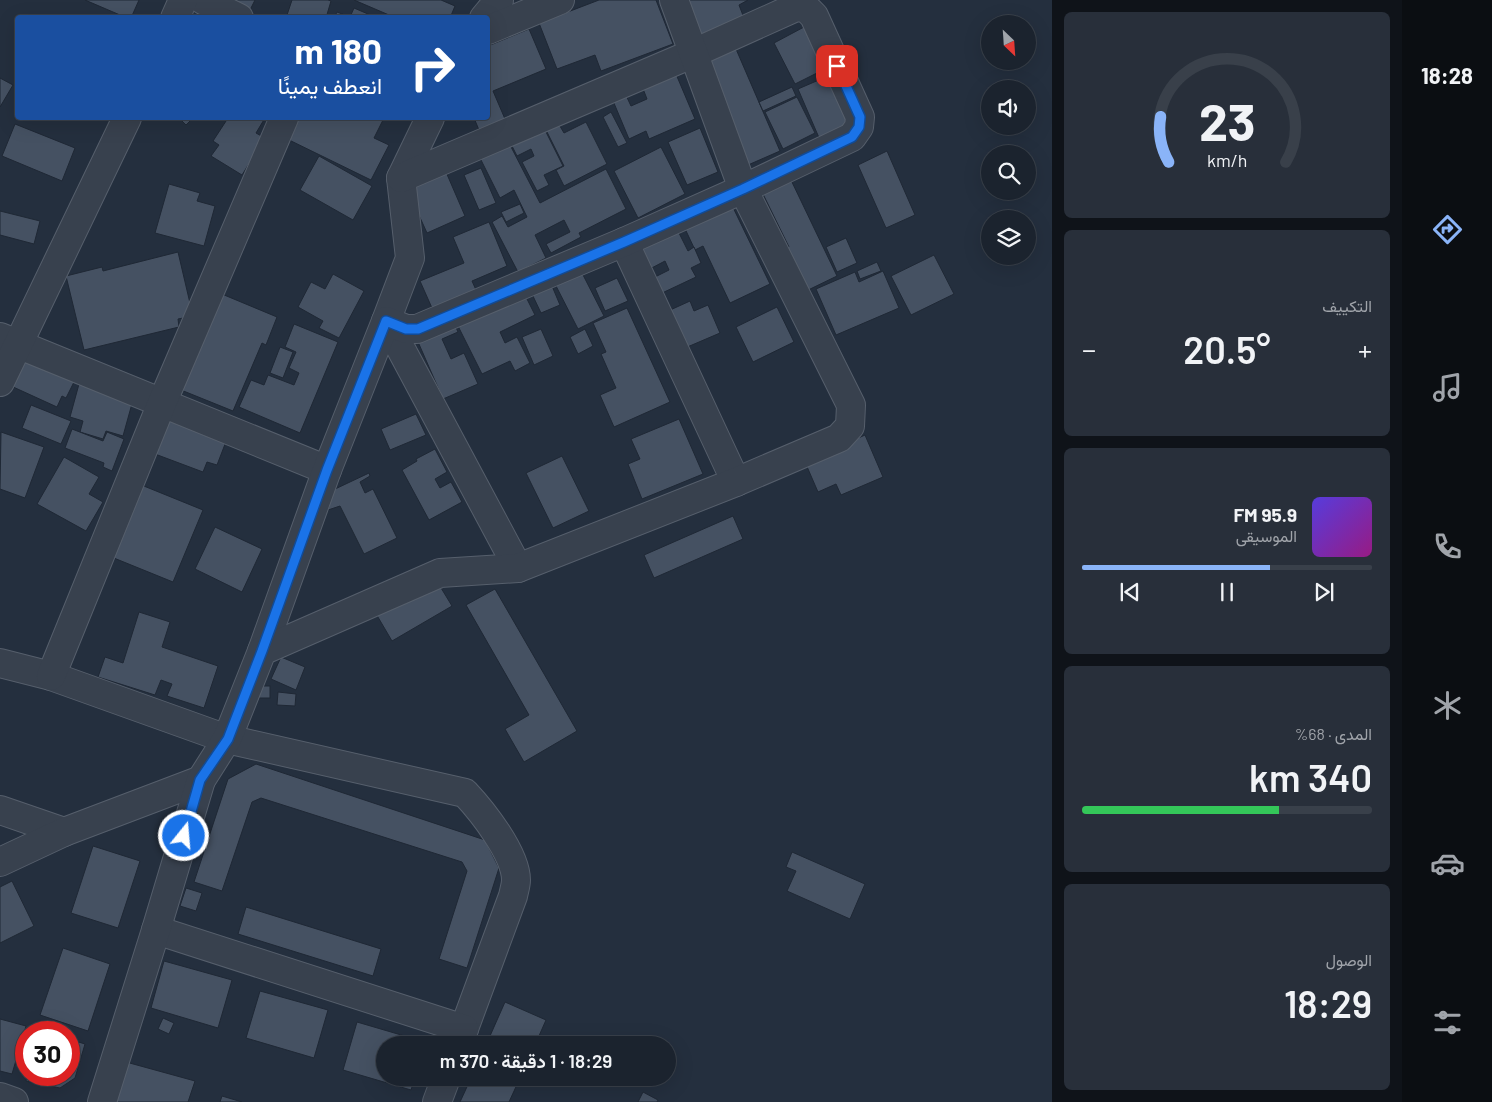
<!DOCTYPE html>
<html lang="ar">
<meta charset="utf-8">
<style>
:root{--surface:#1b232e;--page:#282f3a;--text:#f1f3f6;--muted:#a0a4aa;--line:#39404a;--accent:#8ab4f8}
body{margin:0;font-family:Barlow,Vazirmatn,sans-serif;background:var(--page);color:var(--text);direction:rtl;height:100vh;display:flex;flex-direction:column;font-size:19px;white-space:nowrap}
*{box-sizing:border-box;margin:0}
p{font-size:16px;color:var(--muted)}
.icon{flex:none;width:28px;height:28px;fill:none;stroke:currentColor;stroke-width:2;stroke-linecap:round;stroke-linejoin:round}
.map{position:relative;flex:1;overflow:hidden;direction:ltr}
.side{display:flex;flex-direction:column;gap:12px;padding:12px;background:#0f1319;width:350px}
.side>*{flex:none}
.hud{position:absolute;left:15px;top:15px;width:475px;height:105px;border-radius:5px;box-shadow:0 5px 20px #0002,0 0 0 1px var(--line);direction:rtl;background:#1a4fa0;color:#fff;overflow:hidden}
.needle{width:32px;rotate:155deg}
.tools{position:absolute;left:981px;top:15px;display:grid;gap:10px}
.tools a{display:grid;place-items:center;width:55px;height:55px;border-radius:50%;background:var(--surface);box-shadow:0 5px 20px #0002,0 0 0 1px var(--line);font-size:25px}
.speed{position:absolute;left:15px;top:1021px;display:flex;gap:10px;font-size:25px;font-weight:700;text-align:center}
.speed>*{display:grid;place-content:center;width:65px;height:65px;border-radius:50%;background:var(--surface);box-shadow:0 5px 20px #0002,0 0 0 1px var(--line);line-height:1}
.speed .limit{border:8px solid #d22;background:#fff;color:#111}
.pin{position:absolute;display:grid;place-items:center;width:42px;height:42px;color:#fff;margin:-21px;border-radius:10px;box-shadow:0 2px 8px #0006}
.me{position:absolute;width:55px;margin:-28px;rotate:17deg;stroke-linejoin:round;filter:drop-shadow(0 0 4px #0008)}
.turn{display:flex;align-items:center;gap:18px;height:105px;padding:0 25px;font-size:22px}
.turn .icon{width:65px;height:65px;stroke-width:2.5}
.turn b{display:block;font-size:35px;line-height:42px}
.big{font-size:38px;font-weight:600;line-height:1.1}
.side .tile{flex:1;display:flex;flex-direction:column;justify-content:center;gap:8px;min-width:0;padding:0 18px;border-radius:8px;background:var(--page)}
.side .dial{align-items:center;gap:0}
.dial svg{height:130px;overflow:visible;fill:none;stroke:var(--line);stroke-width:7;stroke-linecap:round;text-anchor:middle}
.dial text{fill:var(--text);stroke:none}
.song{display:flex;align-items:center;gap:15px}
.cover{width:60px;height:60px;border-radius:8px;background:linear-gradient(135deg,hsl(250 70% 55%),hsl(310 70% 35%))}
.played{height:5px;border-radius:2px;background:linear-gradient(90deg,var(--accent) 65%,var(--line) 65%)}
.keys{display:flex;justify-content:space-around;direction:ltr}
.heat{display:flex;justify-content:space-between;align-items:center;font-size:28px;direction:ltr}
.charge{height:8px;border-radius:4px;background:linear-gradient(90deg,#34c759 68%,var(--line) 0)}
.trip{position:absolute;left:376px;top:1036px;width:300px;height:50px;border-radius:25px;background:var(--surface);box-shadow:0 5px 20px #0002,0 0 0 1px var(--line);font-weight:600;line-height:50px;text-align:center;direction:rtl}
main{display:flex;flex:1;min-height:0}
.menu{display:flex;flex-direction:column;width:90px;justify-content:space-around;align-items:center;background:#0b0e12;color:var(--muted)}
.menu .icon{width:35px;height:35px}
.menu .active{color:var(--accent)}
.menu b{font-size:22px;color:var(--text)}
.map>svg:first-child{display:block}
</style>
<main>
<nav class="menu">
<b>18:28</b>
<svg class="icon active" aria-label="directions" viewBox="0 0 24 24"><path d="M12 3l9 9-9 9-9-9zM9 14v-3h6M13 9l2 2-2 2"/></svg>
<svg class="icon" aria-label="music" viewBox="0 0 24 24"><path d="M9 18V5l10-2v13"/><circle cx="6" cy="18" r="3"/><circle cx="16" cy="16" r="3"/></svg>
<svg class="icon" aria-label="phone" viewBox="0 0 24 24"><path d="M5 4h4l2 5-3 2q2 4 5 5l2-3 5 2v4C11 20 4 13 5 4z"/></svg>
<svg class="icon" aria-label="climate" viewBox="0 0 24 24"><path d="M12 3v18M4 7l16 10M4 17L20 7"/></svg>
<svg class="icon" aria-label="car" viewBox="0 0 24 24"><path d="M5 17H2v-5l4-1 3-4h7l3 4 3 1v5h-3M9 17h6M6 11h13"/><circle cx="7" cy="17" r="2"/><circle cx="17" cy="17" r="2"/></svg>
<svg class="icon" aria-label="filters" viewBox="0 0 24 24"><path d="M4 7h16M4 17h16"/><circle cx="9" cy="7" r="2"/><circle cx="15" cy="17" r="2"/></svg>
</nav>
<section class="side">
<div class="tile dial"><svg viewBox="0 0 100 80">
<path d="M14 69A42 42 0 1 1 86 69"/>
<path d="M14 69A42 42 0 0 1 9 41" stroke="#8ab4f8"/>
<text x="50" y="56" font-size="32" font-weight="700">23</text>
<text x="50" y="72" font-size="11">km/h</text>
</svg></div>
<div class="tile"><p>التكييف</p>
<div class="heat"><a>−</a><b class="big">20.5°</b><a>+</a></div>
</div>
<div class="tile">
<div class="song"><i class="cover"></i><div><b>95.9 FM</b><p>الموسيقى</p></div></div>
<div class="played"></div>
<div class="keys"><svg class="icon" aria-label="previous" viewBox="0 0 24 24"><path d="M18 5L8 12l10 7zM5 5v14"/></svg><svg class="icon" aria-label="pause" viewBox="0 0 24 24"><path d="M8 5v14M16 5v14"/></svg><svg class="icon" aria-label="next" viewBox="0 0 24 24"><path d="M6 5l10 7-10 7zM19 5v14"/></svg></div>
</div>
<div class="tile"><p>المدى · 68%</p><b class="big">340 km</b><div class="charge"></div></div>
<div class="tile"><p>الوصول</p><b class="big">18:29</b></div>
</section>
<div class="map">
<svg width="1052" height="1102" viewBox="0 0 1052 1102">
<rect width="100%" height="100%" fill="#242f3e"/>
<g fill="#455162" stroke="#1f2835">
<polygon points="85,0 139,0 131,18 127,18"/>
<polygon points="223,0 255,0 249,12"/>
<polygon points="292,0 328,0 331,1 326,18 286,18"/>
<polygon points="354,0 441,0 455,6 450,18 388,18 389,15"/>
<polygon points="599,0 656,0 673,44 601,71 595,55 557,69 539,23"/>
<polygon points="686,0 748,0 739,5 744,18 702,37"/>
<polygon points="354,8 375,17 375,18 334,18 337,12 350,17"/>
<polygon points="804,27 825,69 795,84 774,43"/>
<polygon points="529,29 546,69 493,91 505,119 479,130 474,118 488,118 488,46"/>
<polygon points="736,49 780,151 748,165 703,63"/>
<polygon points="673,67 695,119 649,139 646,131 629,139 611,96 624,91 631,106 647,99 640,81"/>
<polygon points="828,76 849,127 820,140 798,89"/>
<polygon points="0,78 13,85 0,107"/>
<polygon points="792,87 796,96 763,111 759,102"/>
<polygon points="797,97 815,133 783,149 765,112"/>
<polygon points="611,112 627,143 618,147 603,117"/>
<polygon points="179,118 193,118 186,125"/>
<polygon points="228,118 265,118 256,133 265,138 242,175 211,156 219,145 213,141"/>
<polygon points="295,118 384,118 374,138 389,145 371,180 285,138"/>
<polygon points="557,121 564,133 586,122 607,164 564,186 556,170 564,166 545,128"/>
<polygon points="15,124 75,148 62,181 2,156"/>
<polygon points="542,124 563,166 544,175 549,185 537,191 522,162 534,156 531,149 517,156 509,140"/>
<polygon points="700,128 718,172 687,185 668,142"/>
<polygon points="509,143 540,203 606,169 626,209 579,233 581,237 551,253 546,244 570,232 564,220 535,235 546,258 518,272 492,222 502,216 508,227 527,217 514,190 500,198 480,158"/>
<polygon points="661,147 685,194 638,218 614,171"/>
<polygon points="887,151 915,215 886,228 858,165"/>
<polygon points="319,156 372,186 353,220 300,190"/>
<polygon points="443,165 465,216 427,233 404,182"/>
<polygon points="481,168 496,203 479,210 464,175"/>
<polygon points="791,180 837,276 804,292 783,250 789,247 763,194"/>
<polygon points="169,184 200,193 197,201 215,206 204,246 155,233"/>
<polygon points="727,195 770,284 730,303 703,246 695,250 680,218"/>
<polygon points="520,204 524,213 506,222 501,212"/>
<polygon points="0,211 40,221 34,244 0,235"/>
<polygon points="489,222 507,266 472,281 476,290 432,308 420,281 464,263 453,237"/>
<polygon points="676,227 688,251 694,247 701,263 691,268 696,277 660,294 653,278 669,270 665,261 646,271 635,247"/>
<polygon points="846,238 857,263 837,272 826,247"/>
<polygon points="178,252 193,316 178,319 179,327 84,350 66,276 102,267 103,271"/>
<polygon points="934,255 954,294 911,315 891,276"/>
<polygon points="877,262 881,271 860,279 857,271"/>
<polygon points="580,269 604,316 578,329 554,282"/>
<polygon points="883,271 899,308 836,335 816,289 855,272 859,282"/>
<polygon points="333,274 364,291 339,338 319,328 323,321 298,307 311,282 325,289"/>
<polygon points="617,278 628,301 605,311 595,288"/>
<polygon points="552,286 560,305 541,313 532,294"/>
<polygon points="521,287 535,315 500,332 505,343 517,337 530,363 515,371 510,361 482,374 455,320"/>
<polygon points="217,292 277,317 266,345 262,343 233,411 181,390"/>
<polygon points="690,301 694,311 708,305 720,333 685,348 668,311"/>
<polygon points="777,307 794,342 753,362 736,327"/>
<polygon points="627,308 670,402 614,427 600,395 616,388 601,354 606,352 593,323"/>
<polygon points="452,318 458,332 442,339 451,359 464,353 478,384 443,399 415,335"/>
<polygon points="294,324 338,342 300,433 239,407 251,380 264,385 268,375 294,385 299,373 289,368 296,352 285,347"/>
<polygon points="541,329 553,356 534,365 522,337"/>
<polygon points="585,329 593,346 578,354 570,337"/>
<polygon points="280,347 293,352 283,378 270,373"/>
<polygon points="26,355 76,378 66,398 62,396 57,407 11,386"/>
<polygon points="79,384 133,400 123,436 106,431 103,439 80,432 83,421 70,417"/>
<polygon points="31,405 71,421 61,444 22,428"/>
<polygon points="161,414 227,439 217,465 207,462 203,472 147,451"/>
<polygon points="416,414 426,435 390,450 381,429"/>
<polygon points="679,419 703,474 642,499 628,464 640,459 631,439"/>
<polygon points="72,429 103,441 107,432 124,439 112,471 103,467 104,463 65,448"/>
<polygon points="1,432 44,447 25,498 0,489"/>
<polygon points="865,435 883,477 841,495 836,484 818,492 805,462"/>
<polygon points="435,449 447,472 435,479 440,488 451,482 462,502 429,520 402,470 417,461 416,459"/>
<polygon points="562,456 589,511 553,528 526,473"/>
<polygon points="64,457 99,477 89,494 103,502 86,531 37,504"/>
<polygon points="369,473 370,476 360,482 365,493 373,489 397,538 364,554 340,506 328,510 333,490"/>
<polygon points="134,482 203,510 173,582 104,554"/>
<polygon points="733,516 743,539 654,578 644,555"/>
<polygon points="215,527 262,549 242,592 195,569"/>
<polygon points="435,578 452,606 392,641 375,612"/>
<polygon points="495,589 577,731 524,762 505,729 529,715 466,605"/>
<polygon points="139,612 170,622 162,647 218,666 204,708 167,696 172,684 161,680 155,695 98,677 105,657 123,663"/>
<polygon points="281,657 305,667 296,690 271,679"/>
<rect x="255" y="686" width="15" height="12"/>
<polygon points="278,692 296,694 295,706 277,705"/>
<polygon points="256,764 485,840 499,868 467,968 439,959 467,871 462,862 261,798 252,802 222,891 194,882 228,779"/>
<polygon points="93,846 140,861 118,928 71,913"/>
<polygon points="792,852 865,884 850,919 787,891 796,871 786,867"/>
<polygon points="12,881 34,926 0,943 0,887"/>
<polygon points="186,888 202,893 196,911 180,906"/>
<polygon points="246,907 381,949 373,976 238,934"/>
<polygon points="63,948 110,964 88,1031 40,1015"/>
<polygon points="164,961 232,980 218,1028 151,1008"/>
<polygon points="260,991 328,1010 314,1058 246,1038"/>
<polygon points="505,1002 546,1020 535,1045 486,1045"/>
<polygon points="163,1018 174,1023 169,1034 158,1029"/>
<polygon points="0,1019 26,1026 12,1074 0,1071"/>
<polygon points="357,1022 425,1042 424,1045 385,1045 385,1078 415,1078 411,1090 343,1070"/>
<polygon points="69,1039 85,1044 75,1078 60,1088 26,1081 27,1075 69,1075"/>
<polygon points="126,1062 195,1081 188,1102 115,1102"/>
<polygon points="471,1078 520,1078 509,1102 460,1102"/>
<polygon points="643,1092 658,1100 657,1102 638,1102"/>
<polygon points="222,1096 242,1102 220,1102"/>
</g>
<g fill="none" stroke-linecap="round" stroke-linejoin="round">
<g stroke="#565f6c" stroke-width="30">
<g id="minor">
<polyline points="203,0 239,18"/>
<polyline points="175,18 183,0"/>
<polyline points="484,18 499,0"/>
<polyline points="488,30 560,0"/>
<polyline points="430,118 401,178 410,258 386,321 518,568"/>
<polyline points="624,242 736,482"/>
<polyline points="0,337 327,470"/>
<polyline points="0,382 127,118"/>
<polyline points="262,651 327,470 386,321 406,329 417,329 624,242 743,189 852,137 859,127 860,117 814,16 806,8 796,7 694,53 401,178"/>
<path d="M0 663 51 676 227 739 465 793C482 811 516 854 516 880 516 885 514 891 513 896L458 1045"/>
<polyline points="51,676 162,403 284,118"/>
<polyline points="0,810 64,832"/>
<polyline points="0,862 64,832 201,780"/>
<polyline points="156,930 464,1029"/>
<polyline points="0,1097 14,1102"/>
<polyline points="102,1102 156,930 201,780 227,739 262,651 440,573 518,568 736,482 839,438 850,426 851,405 743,189 674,0"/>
<polyline points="437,1102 446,1078"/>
</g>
</g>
<use href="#minor" stroke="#38414e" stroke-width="28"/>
</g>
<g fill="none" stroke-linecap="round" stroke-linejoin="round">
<g stroke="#114b97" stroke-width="12">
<polyline id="route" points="184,836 200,780 228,739 262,651 327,470 386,321 406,329 418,329 624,242 743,189 852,137 859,127 860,117 837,66"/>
</g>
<use href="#route" stroke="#1a73e8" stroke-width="9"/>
</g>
</svg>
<div class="tools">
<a><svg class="needle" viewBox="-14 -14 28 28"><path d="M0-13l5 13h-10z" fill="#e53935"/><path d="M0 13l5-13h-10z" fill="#a0a4aa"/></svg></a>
<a><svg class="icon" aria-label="sound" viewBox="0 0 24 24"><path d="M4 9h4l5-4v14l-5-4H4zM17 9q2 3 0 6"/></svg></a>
<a><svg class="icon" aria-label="search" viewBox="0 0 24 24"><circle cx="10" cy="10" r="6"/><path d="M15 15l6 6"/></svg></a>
<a><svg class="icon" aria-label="layers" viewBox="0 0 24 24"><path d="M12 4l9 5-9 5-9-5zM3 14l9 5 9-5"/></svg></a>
</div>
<div class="speed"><div class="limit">30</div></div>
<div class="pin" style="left:837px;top:66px;background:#d93025"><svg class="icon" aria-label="arrive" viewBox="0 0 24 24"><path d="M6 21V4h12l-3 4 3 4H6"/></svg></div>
<svg class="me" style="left:184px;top:836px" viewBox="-20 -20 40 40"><circle r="17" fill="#1a73e8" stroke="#fff" stroke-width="3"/><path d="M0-11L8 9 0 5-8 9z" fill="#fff"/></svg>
<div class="trip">18:29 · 1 دقيقة · 370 m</div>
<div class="hud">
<div class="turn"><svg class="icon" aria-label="right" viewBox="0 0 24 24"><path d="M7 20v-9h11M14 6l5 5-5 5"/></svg><div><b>180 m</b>انعطف يمينًا</div></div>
</div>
</div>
</main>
